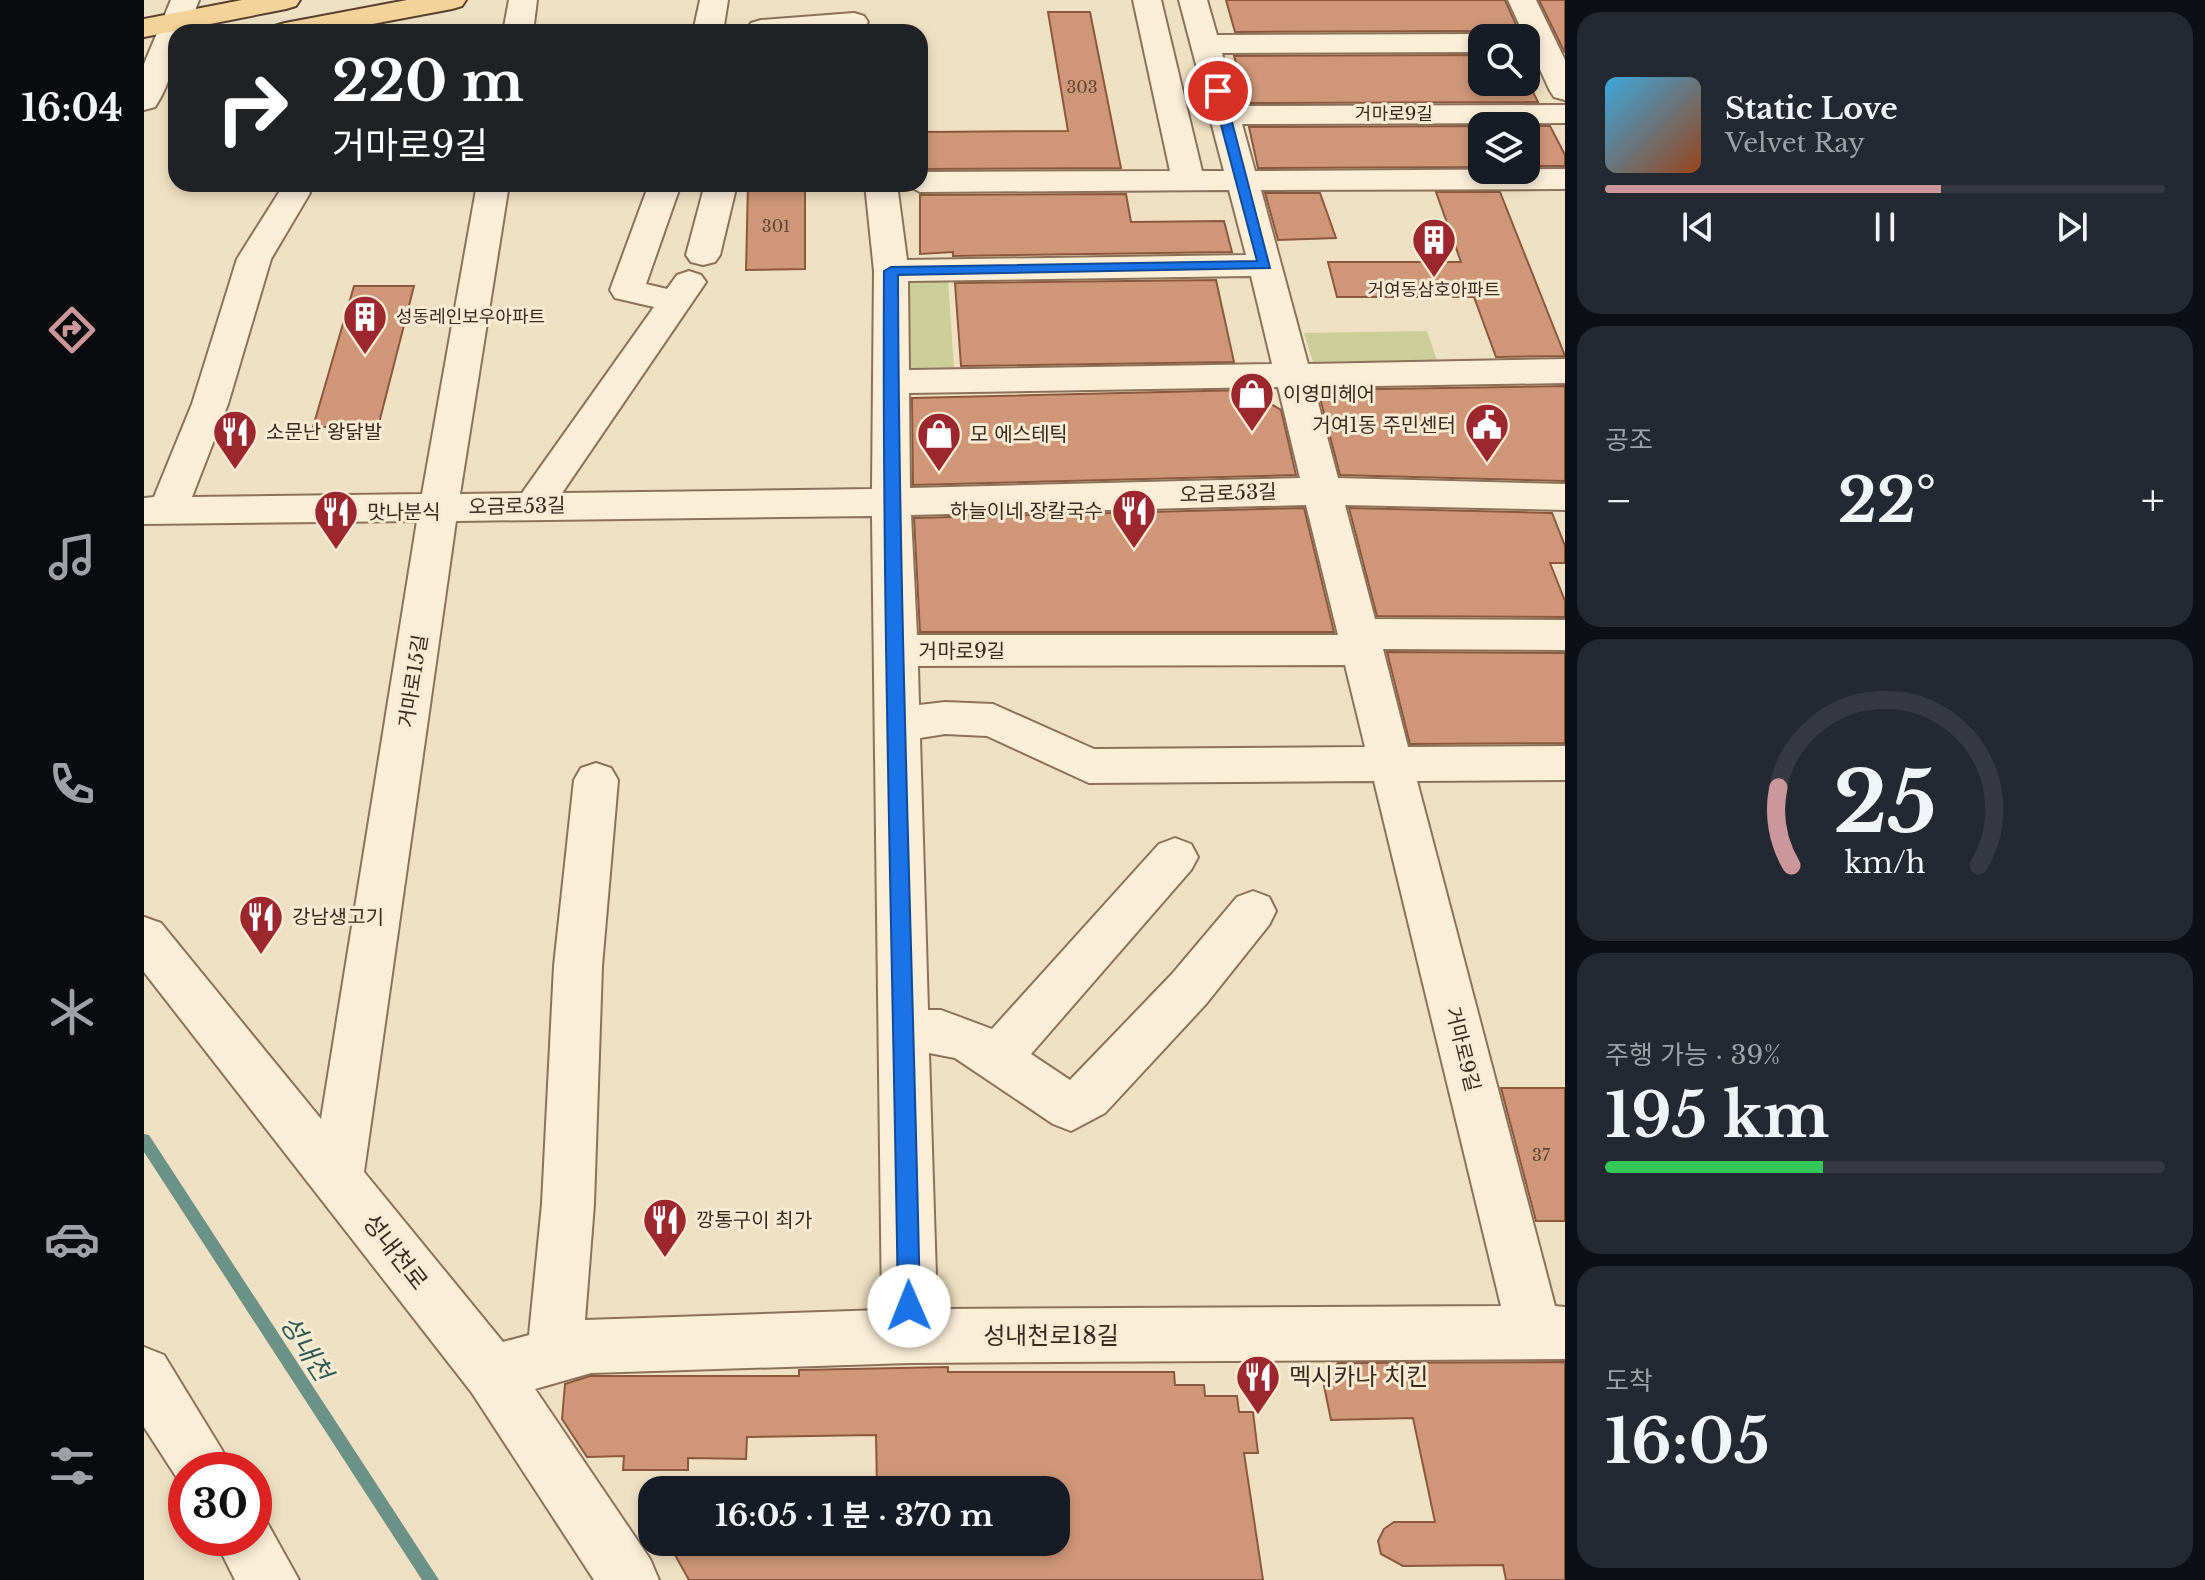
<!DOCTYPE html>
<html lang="ko">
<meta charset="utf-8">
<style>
:root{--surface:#171b24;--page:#242831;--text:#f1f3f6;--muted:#9ea1a6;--line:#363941;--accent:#cb979c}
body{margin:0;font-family:"Libre Baskerville","Noto Sans KR",serif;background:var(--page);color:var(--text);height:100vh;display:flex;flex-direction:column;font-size:30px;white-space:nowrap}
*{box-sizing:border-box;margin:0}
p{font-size:26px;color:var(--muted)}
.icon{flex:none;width:44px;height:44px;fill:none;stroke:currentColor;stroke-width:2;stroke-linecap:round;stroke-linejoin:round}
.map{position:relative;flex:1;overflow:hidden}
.panel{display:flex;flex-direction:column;gap:12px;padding:12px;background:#0d0f14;width:640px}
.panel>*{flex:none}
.banner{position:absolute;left:24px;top:24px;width:760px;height:168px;border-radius:24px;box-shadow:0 4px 12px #0003;background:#202124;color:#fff;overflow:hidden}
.controls{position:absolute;left:1324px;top:24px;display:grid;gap:16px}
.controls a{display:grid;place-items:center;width:72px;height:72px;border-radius:16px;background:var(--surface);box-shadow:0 4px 12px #0003;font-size:40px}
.speed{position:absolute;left:24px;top:1452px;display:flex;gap:16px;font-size:40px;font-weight:700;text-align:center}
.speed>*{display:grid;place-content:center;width:104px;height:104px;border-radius:50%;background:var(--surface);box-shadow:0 4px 12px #0003;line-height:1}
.speed .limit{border:12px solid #d22;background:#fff;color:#111}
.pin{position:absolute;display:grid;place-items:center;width:68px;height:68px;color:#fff;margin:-34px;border:4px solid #fff;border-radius:50%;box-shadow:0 2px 8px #0007}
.me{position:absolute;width:88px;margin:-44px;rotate:359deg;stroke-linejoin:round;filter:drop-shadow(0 0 6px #0008)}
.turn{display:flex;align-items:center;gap:28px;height:168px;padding:0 32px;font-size:36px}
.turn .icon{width:104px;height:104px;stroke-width:2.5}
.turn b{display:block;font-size:56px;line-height:68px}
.big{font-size:60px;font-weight:700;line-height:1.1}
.panel .tile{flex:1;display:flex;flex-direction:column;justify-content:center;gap:12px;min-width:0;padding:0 28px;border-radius:24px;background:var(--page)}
.panel .dial{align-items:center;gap:0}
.dial svg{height:208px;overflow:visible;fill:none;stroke:var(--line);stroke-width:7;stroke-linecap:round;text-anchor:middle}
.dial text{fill:var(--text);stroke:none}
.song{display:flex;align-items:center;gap:24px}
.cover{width:96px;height:96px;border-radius:12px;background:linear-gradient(135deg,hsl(200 70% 55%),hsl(20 70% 35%))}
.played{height:8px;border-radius:4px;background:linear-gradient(90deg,var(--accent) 60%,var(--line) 60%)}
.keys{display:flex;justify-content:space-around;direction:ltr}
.heat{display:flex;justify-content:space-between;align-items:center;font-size:44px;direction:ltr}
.charge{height:12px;border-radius:6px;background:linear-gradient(90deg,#34c759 39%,var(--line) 0)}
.trip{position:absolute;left:494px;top:1476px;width:432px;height:80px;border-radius:24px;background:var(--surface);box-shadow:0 4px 12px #0003;font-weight:700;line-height:80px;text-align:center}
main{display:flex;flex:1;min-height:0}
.tab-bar{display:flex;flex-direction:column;width:144px;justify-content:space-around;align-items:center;background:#090b0e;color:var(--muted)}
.tab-bar .icon{width:56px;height:56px}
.tab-bar .active{color:var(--accent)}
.tab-bar b{font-size:36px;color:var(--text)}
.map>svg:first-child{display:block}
</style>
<main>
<nav class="tab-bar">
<b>16:04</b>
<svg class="icon active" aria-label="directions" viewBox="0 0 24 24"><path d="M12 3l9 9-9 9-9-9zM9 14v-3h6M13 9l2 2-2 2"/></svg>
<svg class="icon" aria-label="music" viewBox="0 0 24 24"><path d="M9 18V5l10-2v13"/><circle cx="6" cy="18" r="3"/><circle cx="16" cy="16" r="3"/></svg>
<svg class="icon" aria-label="phone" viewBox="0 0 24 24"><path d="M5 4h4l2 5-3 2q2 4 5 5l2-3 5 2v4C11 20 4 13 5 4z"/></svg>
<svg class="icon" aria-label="climate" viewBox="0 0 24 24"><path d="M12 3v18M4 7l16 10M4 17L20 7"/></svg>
<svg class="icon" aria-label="car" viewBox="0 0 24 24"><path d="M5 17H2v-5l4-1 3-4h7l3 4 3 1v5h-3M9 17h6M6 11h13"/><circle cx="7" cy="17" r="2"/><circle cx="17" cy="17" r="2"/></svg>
<svg class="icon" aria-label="filters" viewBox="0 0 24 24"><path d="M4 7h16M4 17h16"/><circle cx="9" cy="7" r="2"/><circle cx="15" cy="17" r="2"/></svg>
</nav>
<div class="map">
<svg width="1421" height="1580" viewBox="0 0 1421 1580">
<rect width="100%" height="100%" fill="#f0e0c3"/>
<g fill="#cbce96">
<polygon points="754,279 804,279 810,368 758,368"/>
<polygon points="1283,331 1293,360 1169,362 1160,333"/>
</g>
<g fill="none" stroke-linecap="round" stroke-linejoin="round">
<polygon fill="#6c9186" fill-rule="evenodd" points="0,1134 5,1135 295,1580 278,1580 0,1152"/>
</g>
<g fill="#cf9777" stroke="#8b583e" stroke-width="2">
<polygon points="1082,0 1361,0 1378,38 1352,38 1338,31 1091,32"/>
<polygon points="1395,0 1421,0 1421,53"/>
<polygon points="904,12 946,12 977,168 776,169 776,132 924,131"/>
<polygon points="1338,55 1338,82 1382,82 1382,78 1394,102 1104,103 1090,56"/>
<polygon points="1338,126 1338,167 1114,168 1105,127"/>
<polygon points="1382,126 1406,126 1421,155 1421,166 1382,166"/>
<polygon points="604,184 661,184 661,269 602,270"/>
<polygon points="1292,192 1356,192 1421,356 1352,357 1330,297 1193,297 1184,262 1317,262"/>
<polygon points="1121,193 1176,193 1192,238 1134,240"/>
<polygon points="982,194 987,222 1080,221 1088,252 809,256 809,252 776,254 776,195"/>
<polygon points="1072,280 1090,362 817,366 811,283"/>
<polygon points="210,286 270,286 234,427 169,427"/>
<polygon points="1421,386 1421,481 1196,475 1174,390"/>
<polygon points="1103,390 1137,410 1152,475 769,485 768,398"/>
<polygon points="1160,508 1190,632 776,632 770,518"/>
<polygon points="1205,508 1408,513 1421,546 1421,563 1406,563 1421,601 1421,617 1233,616"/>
<polygon points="1243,652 1421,653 1421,743 1266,744"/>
<polygon points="1357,1088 1421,1088 1421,1221 1392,1221"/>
<polygon points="1421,1362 1421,1580 1362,1580 1359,1565 1259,1566 1237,1554 1234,1541 1240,1529 1250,1522 1291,1522 1269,1418 1187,1420 1179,1381 1194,1363"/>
<polygon points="804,1367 804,1372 1030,1372 1031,1385 1060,1385 1061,1396 1093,1396 1095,1412 1109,1412 1114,1453 1100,1453 1119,1580 545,1580 531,1555 546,1542 912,1542 912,1490 733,1490 732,1435 603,1437 602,1459 544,1458 544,1470 479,1470 480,1456 443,1457 418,1419 421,1384 446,1376 655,1376 655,1370"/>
</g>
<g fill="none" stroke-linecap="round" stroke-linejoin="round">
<g stroke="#8b7159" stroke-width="4">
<g id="minor">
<path d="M27 0H55L43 32H32C32 59 26 85 11 107L0 110V64Z"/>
<polygon points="365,0 393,0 389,32 359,32"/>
<polygon points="556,0 584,0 579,32 549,32"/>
<path d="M989 0H1017L1058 171H1080L1035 0H1063L1073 35 1338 34 1349 38H1338V52L1078 53 1093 106 1421 105V123L1098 124 1111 171 1421 169V189L1117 190 1164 364 1421 359V383L1170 387 1194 478 1421 484V510L1201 505 1231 619 1421 620V650L1239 649 1264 747 1421 746V780L1273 781 1411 1306 1421 1307V1359L766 1363 447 1373 391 1389 506 1559 515 1580H450L328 1393 0 972V917L17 923 177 1119 273 521 0 524V498L10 497 48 404 93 259 139 186H161L166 193 127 259 84 404 48 497 278 494 333 184H365L316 494 378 493 510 307 471 298 466 290 505 184H537L502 284 523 289 533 275 545 271 557 275 562 282 418 493 728 489 730 271 721 184H753L763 260 1102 255 1085 190 776 192 761 184H776V172L1026 171ZM1107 276 1128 364 765 370 764 281ZM1134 387 1156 478 766 488 765 393ZM1162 505 1194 635H773L767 515ZM728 516 738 1310 441 1320 450 1204 458 966 474 780 467 768 452 763 437 768 430 780 410 966 398 1204 385 1335 359 1342 220 1172 312 521ZM1201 665 1221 747 950 749 849 704 801 702 775 705 774 666ZM801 734 843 736 945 783 1230 781 1357 1306 793 1309 785 1053 811 1058 909 1124 927 1131 961 1113 1062 1004 1125 925 1132 911 1125 897 1109 891 1093 897 1028 974 926 1080 887 1054 1047 870 1054 857 1047 844 1031 838 1015 844 848 1029 797 1010H784L776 738Z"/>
<polygon points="1364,0 1392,0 1421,60 1421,100 1410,97 1406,91"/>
<polygon points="710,13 720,16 724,22 720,28 693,32 601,32 607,23 617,20"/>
<polygon points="561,184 593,184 576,255 571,262 559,265 547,262 542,255"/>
<polygon points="0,1347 20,1355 78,1450 87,1470 42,1470 42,1492 0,1427"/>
<polygon points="110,1513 120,1517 155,1580 91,1580 70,1538 110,1538"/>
</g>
</g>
<g stroke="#583f2d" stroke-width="4">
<g id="major">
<polygon points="98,0 156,0 152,6 142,9 0,37 0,19"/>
<polygon points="263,0 322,0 318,6 308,9 186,32 126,32 131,26 141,23"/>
</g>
</g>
<use href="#minor" fill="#faeed7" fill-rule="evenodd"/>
<use href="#major" fill="#f4d39a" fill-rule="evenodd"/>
</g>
<path fill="#1a73e8" stroke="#114b97" stroke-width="2" d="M1074 87 1080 91 1126 268 754 275C755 619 769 962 776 1306L773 1313 765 1317 757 1313 754 1306C749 961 738 616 740 271L747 267 1113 261 1068 91Z"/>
<defs>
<g id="building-pin" transform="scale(2.3)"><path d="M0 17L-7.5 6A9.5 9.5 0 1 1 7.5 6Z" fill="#9c272e" stroke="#f7ebd3"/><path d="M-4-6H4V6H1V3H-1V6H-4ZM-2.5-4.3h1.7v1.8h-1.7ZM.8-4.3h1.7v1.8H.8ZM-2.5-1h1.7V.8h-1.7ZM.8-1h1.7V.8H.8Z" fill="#fff"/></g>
<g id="shop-pin" transform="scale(2.3)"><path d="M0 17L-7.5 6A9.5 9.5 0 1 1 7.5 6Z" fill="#9c272e" stroke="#f7ebd3"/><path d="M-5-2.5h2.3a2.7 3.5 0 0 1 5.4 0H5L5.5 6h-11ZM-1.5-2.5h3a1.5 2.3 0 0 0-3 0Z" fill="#fff"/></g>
<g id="civic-pin" transform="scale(2.3)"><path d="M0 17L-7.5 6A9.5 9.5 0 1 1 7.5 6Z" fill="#9c272e" stroke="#f7ebd3"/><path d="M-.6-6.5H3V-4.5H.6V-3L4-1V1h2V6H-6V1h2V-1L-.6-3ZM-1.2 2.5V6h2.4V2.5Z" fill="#fff"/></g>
<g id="restaurant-pin" transform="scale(2.3)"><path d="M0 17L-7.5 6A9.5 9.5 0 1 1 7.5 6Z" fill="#9c272e" stroke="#f7ebd3"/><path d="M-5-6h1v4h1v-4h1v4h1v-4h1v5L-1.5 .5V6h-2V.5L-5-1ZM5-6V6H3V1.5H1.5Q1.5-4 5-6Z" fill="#fff"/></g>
</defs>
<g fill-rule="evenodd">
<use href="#building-pin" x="1290" y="240"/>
<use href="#building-pin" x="221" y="317"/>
<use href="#shop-pin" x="1108" y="394"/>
<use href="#civic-pin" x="1343" y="425"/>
<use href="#restaurant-pin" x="91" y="432"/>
<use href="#shop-pin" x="795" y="434"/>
<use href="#restaurant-pin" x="990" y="511"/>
<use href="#restaurant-pin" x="192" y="512"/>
<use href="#restaurant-pin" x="117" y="917"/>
<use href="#restaurant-pin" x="521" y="1220"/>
<use href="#restaurant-pin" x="1114" y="1377"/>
</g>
<g text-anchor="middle" stroke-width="6" stroke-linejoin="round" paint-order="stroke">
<g font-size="16" fill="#5f4534">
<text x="938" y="93">303</text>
<text x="632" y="232">301</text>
<text x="1397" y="1161">37</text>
</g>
<g font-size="18" fill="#3a2a1e" stroke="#f7ebd3">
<text x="1250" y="120">거마로9길</text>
</g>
<g font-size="18" fill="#3a2a1e" stroke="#f7ebd3">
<text x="1290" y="296">거여동삼호아파트</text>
<text x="252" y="323" text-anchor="start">성동레인보우아파트</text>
</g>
<g font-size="20" fill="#3a2a1e" stroke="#f7ebd3" text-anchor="start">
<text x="1139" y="401">이영미헤어</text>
<text x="1312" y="432" text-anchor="end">거여1동 주민센터</text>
<text x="122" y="439">소문난 왕닭발</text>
<text x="826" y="441">모 에스테틱</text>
<text x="959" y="518" text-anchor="end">하늘이네 장칼국수</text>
<text x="223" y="519">맛나분식</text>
<text x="148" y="924">강남생고기</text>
<text x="552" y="1227">깡통구이 최가</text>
</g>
<g font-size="20" fill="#3a2a1e" stroke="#f7ebd3">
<text transform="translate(1084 493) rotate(-2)" y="7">오금로53길</text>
<text transform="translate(373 506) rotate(-1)" y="7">오금로53길</text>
<text x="818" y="658">거마로9길</text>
<text transform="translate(269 681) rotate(-81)" y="7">거마로15길</text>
<text transform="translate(1319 1049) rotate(76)" y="7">거마로9길</text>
</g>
<g font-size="24" fill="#3a2a1e" stroke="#f7ebd3">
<text transform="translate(251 1252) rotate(52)" y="8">성내천로</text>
<text x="907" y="1344">성내천로18길</text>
</g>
<g font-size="24" fill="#3a2a1e" stroke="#f7ebd3" text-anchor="start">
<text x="1145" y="1385">멕시카나 치킨</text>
</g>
<g font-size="26" font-style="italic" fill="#2c5a55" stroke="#f7ebd3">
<text transform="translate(162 1348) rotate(57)" y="9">성내천</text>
</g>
</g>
</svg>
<div class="controls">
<a><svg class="icon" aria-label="search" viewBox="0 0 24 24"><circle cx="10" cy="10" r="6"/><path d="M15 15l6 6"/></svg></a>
<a><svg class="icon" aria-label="layers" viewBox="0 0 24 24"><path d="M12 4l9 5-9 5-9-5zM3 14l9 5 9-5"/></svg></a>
</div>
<div class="speed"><div class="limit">30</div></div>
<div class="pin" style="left:1074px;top:91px;background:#d93025"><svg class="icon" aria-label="arrive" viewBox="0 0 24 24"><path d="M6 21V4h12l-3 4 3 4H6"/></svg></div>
<svg class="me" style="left:765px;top:1306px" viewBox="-20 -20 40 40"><circle r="19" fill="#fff"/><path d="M0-13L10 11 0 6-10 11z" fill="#1a73e8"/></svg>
<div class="trip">16:05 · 1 분 · 370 m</div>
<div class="banner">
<div class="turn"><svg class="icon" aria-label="right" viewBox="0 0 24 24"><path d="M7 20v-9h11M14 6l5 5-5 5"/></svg><div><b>220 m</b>거마로9길</div></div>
</div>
</div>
<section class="panel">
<div class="tile">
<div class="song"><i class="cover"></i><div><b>Static Love</b><p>Velvet Ray</p></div></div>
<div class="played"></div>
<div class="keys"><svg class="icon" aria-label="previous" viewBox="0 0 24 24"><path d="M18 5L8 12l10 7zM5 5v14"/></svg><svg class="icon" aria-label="pause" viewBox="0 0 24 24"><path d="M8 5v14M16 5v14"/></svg><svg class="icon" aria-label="next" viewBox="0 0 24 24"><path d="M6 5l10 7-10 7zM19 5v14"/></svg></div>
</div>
<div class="tile"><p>공조</p>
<div class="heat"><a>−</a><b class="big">22°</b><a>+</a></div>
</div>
<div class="tile dial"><svg viewBox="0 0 100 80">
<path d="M14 69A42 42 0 1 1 86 69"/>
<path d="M14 69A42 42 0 0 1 9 39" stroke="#cb979c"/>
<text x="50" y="56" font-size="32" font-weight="700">25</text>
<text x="50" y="72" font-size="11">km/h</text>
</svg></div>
<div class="tile"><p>주행 가능 · 39%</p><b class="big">195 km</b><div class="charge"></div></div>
<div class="tile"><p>도착</p><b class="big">16:05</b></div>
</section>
</main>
